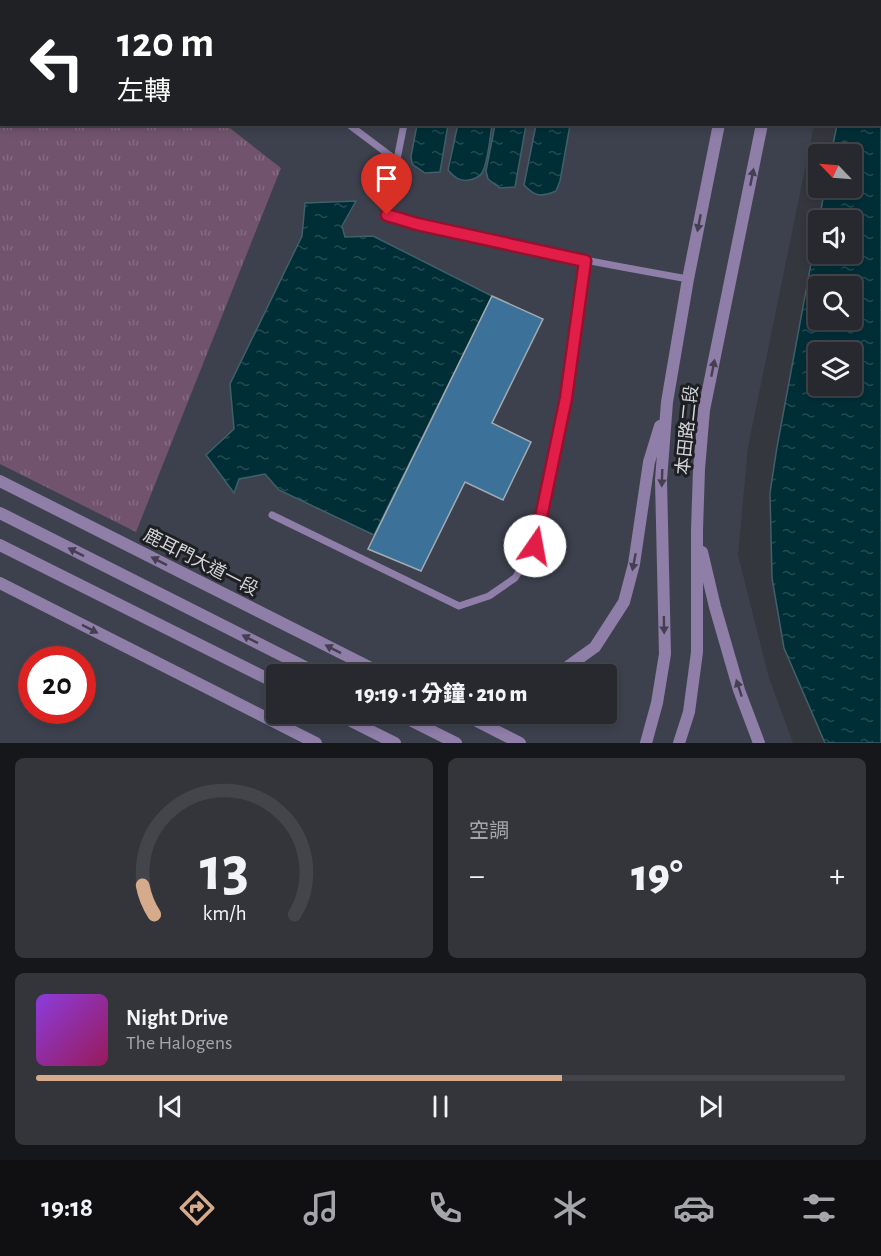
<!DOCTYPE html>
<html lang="zh-TW">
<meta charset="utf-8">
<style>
:root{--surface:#28292f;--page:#34353b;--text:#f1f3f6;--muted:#a5a6aa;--line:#44454b;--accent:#d6ab8b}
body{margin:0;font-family:"Alegreya Sans","Noto Sans TC",sans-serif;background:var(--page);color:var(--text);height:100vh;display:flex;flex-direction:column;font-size:22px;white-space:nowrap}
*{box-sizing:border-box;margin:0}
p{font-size:20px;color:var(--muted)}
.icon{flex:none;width:33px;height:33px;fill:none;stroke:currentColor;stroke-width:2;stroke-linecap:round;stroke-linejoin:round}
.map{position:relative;height:743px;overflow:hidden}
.side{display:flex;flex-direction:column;gap:15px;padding:15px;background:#16171a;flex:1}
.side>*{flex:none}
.banner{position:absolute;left:0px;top:0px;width:882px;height:126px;box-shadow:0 3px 9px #0003,0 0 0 2px var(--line);background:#202124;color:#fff;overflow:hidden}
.needle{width:39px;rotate:295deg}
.controls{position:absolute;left:808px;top:144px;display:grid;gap:12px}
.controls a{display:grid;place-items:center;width:54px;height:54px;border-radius:6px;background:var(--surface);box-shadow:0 3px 9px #0003,0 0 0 2px var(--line);font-size:30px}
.speed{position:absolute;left:18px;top:646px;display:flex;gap:12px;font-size:30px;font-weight:700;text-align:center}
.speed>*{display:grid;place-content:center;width:78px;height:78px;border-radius:50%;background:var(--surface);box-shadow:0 3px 9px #0003,0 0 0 2px var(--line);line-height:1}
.speed .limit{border:9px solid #d22;background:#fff;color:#111}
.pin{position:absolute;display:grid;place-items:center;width:51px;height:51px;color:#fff;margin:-62px -26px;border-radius:50% 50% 50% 0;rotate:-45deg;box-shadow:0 0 6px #0007}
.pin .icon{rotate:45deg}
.me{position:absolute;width:66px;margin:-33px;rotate:12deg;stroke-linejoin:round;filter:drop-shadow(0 0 4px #0008)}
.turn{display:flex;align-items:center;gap:21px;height:126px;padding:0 18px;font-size:27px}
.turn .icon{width:78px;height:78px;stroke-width:2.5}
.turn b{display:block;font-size:42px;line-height:51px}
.big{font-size:45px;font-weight:800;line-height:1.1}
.side .card{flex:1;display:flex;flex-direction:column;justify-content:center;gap:9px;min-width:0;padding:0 21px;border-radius:9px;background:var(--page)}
.side .dial{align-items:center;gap:0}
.dial svg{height:156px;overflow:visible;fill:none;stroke:var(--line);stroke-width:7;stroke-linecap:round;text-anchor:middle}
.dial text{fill:var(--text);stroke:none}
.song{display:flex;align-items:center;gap:18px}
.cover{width:72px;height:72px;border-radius:9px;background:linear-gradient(135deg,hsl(270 70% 55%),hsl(330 70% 35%))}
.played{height:6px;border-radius:3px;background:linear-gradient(90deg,var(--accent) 65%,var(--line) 65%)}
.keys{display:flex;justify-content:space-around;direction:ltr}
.heat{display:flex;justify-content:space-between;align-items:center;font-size:33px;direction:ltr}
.side .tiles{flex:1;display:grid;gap:15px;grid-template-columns:1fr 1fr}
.card:last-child{grid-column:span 2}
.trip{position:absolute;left:266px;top:664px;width:351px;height:60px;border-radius:6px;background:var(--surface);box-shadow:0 3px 9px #0003,0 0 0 2px var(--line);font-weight:800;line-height:60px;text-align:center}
.tabs{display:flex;height:96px;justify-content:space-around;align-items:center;background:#101013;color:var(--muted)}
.tabs .icon{width:42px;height:42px}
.tabs .selected{color:var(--accent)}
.tabs b{font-size:27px;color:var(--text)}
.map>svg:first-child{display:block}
</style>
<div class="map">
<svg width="881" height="743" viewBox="0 0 881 743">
<defs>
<pattern id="grass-tufts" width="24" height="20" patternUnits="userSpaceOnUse" patternTransform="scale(1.5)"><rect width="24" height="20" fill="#71536d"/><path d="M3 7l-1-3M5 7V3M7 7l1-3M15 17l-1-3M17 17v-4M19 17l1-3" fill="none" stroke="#846b81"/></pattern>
<pattern id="water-ripples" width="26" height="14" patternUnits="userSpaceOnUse" patternTransform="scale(1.5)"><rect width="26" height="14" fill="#002e37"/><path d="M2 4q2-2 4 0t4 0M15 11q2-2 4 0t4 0" fill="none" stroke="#244b53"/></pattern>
</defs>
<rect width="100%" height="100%" fill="#35373f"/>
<path fill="#3d414e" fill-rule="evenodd" d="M0 0H839V2H2V124L814 125 748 447 738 555 769 678 793 743H0ZM32 660H82V711H32ZM276 675H606V714H276Z"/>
<polygon fill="url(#grass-tufts)" points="0,0 125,0 126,1 2,2 2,124 226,125 281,168 136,532 0,464"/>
<g fill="url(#water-ripples)" stroke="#3f6068" stroke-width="1.5" fill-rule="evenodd">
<path d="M860 0H881V743H825L784 648 772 578 770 493 777 447 825 188H852V154H831L837 125 880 124V2L860 1ZM852 220V254H819V220ZM852 286V320H819V286ZM852 352V386H819V352Z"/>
<path d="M458 124 492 125C490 137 488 163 482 173 479 177 474 179 469 180 460 182 454 177 448 170Z"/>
<polygon points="417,125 448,125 440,172 425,173 412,164 411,156"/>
<polygon points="495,125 526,125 515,187 500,188 488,179 486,171"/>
<path d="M536 125H570L560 181 556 191C541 197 535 197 524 185Z"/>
<polygon points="356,201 342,226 345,237 373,236 492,296 374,535 279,490 265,474 239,479 234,493 206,455 234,429 230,384 302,236 305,203"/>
</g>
<g fill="#3c7199" stroke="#a2aab1" stroke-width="1.5">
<polygon points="348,0 399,0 406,2 347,2"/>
<polygon points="492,296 543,319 492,423 531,442 503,500 465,482 421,571 368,549"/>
</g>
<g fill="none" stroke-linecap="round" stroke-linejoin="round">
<g stroke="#8e7ea8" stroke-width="7">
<polyline points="176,0 177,2"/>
<polyline points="453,0 461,2"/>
<polyline points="334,2 334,0"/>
<polyline points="430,2 431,0"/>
<polyline points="669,2 669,0"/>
<polyline points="348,124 396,160"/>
<path d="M404 124 386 215C486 242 587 261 688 279"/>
<polyline points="272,515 459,606 489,596 515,578 535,546 566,398 585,261"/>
</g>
<g stroke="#8e7ea8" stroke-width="12">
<polyline points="743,2 743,0"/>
<polyline points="785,2 785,0"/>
<polyline points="0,481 385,675"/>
<polyline points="0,513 321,675"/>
<polyline points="0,545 276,683"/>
<polyline points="702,552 715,607 739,690 759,743"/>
<polyline points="0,583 316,743"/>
<polyline points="556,675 595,647 624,602 634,564 649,462 660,426"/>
<polyline points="337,714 395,743"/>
<polyline points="398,714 456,743"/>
<polyline points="463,714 520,743"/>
<polyline points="646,743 657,703 665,654 661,480 667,402 688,279 719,124"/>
<polyline points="679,743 689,712 697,652 697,530 699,469 704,410 762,124"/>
</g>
</g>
<defs><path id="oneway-solid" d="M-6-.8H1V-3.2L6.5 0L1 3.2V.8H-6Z" transform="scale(1.5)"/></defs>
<g fill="#454051">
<use href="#oneway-solid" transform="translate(752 177) rotate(-79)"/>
<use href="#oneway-solid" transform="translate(699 223) rotate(101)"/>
<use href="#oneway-solid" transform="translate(713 368) rotate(-79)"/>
<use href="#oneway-solid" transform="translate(662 478) rotate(92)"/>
<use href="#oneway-solid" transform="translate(76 552) rotate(-153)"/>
<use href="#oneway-solid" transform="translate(159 561) rotate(-153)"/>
<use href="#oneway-solid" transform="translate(634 562) rotate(101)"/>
<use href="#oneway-solid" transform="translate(664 625) rotate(89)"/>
<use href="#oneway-solid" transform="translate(90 629) rotate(27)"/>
<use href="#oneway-solid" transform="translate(250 639) rotate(-153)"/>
<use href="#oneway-solid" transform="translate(333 649) rotate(-153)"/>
<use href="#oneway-solid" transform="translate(739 688) rotate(-108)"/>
</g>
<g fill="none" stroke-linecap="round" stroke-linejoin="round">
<g stroke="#92132f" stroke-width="15">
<polyline id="route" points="387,215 417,224 585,261 566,398 535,546"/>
</g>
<use href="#route" stroke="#e11d48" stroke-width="10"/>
</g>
<g text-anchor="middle" stroke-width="6" stroke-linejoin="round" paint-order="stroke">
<g font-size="18" fill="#d3d5d9" stroke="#1e1f22">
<text transform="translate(687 430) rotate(-84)" y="6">本田路二段</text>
<text transform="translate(201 562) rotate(27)" y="6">鹿耳門大道一段</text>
</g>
</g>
</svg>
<div class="controls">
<a><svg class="needle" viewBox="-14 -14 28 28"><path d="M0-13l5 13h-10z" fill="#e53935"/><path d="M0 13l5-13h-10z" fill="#a5a6aa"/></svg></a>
<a><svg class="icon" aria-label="sound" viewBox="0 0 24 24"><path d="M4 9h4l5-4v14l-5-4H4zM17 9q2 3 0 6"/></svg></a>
<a><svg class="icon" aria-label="search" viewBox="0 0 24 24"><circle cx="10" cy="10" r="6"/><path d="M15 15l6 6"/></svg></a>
<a><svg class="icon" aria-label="layers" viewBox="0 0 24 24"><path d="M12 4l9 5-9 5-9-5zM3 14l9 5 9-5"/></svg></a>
</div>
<div class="speed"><div class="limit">20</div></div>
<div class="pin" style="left:387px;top:215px;background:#d93025"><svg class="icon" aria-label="arrive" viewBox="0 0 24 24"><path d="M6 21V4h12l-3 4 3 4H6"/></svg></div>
<svg class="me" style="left:535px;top:546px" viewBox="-20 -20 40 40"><circle r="19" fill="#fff"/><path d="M0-13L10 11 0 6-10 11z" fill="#e11d48"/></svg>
<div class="trip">19:19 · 1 分鐘 · 210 m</div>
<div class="banner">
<div class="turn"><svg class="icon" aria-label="left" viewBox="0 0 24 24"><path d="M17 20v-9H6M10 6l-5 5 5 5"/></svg><div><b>120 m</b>左轉</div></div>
</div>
</div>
<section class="side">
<div class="tiles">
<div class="card dial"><svg viewBox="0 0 100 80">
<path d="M14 69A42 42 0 1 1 86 69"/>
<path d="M14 69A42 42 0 0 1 8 54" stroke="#d6ab8b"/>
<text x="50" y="56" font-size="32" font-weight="700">13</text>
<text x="50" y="72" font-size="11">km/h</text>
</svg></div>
<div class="card"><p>空調</p>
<div class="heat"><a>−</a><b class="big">19°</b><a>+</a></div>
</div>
<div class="card">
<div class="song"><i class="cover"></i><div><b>Night Drive</b><p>The Halogens</p></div></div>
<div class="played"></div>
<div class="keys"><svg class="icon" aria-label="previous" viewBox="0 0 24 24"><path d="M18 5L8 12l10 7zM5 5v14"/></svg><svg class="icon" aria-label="pause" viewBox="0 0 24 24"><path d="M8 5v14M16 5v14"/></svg><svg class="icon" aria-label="next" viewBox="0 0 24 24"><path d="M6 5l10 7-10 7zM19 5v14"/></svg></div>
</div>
</div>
</section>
<nav class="tabs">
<b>19:18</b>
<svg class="icon selected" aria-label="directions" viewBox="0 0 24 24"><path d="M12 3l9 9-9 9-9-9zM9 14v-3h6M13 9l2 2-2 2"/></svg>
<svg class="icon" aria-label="music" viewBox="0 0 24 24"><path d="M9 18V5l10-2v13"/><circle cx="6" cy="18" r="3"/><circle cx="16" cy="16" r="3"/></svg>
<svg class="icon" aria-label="phone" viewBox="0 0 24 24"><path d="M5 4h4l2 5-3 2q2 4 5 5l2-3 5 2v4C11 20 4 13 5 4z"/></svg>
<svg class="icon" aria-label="climate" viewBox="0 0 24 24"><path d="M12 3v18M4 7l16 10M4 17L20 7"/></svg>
<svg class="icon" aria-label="car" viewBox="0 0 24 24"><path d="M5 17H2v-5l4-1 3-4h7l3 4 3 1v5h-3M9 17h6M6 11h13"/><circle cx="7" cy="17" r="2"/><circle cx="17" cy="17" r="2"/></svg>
<svg class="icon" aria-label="filters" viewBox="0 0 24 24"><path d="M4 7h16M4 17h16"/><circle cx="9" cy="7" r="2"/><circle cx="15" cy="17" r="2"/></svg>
</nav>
